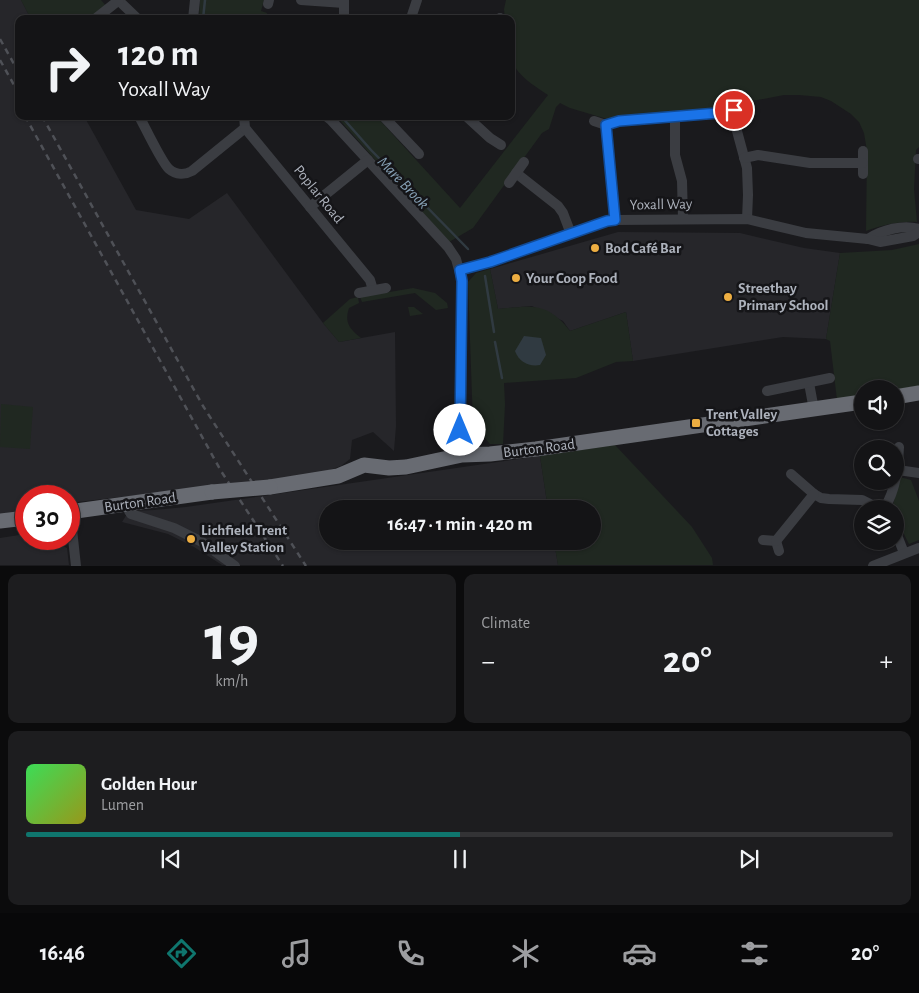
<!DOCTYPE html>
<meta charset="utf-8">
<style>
:root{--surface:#141416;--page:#1d1d1f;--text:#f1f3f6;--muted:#9d9ea1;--line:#333335;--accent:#0f766e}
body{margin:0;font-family:"Alegreya Sans",sans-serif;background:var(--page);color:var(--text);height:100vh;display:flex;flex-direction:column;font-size:19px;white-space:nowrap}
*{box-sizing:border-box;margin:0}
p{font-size:16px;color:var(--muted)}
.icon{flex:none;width:28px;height:28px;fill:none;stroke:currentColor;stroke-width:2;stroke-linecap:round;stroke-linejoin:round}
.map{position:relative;height:566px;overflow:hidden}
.drawer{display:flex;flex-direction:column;gap:8px;padding:8px;background:#0b0b0c;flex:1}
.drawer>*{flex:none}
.guide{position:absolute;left:15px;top:15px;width:500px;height:105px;border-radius:10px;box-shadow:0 1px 4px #0004,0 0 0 1px var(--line);background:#141416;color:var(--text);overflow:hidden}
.buttons{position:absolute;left:854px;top:380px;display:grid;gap:10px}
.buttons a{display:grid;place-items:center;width:50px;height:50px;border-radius:50%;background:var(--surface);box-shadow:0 1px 4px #0004,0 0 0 1px var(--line);font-size:25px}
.speed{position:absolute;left:15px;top:485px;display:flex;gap:10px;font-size:25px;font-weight:700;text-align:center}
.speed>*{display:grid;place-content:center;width:65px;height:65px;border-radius:50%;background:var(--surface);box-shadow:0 1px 4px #0004,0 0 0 1px var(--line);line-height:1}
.speed .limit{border:8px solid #d22;background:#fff;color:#111}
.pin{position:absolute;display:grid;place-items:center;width:42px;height:42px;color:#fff;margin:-21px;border:2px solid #fff;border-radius:50%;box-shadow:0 1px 5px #0007}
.me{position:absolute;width:55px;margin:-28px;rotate:0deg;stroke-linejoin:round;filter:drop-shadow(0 0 4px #0008)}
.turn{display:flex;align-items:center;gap:18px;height:105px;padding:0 20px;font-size:22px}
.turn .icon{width:65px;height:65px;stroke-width:2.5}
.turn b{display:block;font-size:35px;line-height:42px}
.big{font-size:38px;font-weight:700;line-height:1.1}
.drawer .card{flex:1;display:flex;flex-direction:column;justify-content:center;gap:8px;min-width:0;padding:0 18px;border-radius:10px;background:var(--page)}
.drawer .dial{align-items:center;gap:0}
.dial b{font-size:65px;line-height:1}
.song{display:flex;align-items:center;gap:15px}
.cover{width:60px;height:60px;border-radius:8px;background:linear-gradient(135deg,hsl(130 70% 55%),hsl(60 70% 35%))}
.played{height:5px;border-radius:2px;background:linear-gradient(90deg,var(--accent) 50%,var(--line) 50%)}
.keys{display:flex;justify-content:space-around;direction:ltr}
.heat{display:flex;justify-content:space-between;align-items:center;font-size:28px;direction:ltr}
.drawer .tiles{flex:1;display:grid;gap:8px;grid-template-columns:1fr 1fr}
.card:last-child{grid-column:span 2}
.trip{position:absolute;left:319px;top:500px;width:282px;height:50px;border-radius:25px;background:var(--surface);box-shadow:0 1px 4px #0004,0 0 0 1px var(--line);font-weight:700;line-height:50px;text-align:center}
.menu{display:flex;height:80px;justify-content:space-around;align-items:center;background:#080809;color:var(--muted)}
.menu .icon{width:35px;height:35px}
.menu .on{color:var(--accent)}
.menu b{font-size:22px;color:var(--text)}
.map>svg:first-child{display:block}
</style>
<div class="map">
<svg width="919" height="566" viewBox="0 0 919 566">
<rect width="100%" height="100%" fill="#1a1a1d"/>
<g fill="#26262a">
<polygon points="0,0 21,0 31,19 19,19 19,116 84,116 136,210 189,219 227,193 323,323 339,342 395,332 396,426 394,451 373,432 352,440 350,459 341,466 318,474 69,503 69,496 26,496 26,510 0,514"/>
<polygon points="618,232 740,233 804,248 840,253 826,339 783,337 633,361 626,312 570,331 563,321 532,306 498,309 490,269"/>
<polygon points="540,456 548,509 328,509 328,541 554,541 558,565 222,565 194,547 168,534 122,522 129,511 154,510 186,507"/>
<polygon points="26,534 26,539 49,539 67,548 69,565 0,565 0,538"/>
</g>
<g fill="#202821">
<polygon points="21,0 101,0 106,6 89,19 31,19"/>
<polygon points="200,0 264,0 261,11 267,13 266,19 199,19"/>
<path d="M506 0H919V147L916 150 914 189 917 222C900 221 882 225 866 231L867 151 864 133 859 122 851 114 831 101 821 97 799 95H784L711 109 607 119 570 108 560 103 556 107 549 129 542 133 473 228 449 242 336 116H376L460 208 548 95C507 68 511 66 511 19H505L504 9Z"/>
<polygon points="919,244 919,386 895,390 895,389 862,389 862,395 837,400 830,341 826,339 840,253 892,250"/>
<path d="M490 269 498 309C531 306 547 301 570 331L626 312 633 361 616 362 576 378 504 383 505 404 503 444H490L473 425 468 282 476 273Z"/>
<polygon points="413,288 435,293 447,303 448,308 436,310 415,293 362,302 360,297"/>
<path d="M358 297 359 303 349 308C344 323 350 329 361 338L339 342 323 323 350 299Z"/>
<polygon points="408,307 414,307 423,314 410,316"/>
<polygon points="1,404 33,407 30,449 0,447"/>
<polygon points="615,445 692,527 712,558 713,565 558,565 554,541 592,541 592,509 548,509 540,456"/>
<path d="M900 477 911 480 919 501V540L909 544C905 536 895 516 895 509H892Z"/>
</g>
<path fill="#303a41" d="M524 336 541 338 546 355 540 365C529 367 519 362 515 351Z"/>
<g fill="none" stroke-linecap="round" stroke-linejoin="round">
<g stroke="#303a41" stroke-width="2.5">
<polyline points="203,19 205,0"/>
<polyline points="341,116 371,150 468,249"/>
<polyline points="485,276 494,332"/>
<polyline points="495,342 502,378"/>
</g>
<g stroke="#3b3d42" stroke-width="10">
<polyline points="118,0 138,19"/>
<polyline points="301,0 344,3"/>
<polyline points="268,4 269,0"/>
<polyline points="500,18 500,19"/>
<polyline points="95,19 119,0"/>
<polyline points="193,19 195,0"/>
<polyline points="344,19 344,0"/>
<polyline points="413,19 412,15 417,0"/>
<polyline points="731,115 734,120 747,168 748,195 747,219"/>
<path d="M139 116C145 127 162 163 169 169 176 175 185 175 192 171L245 128"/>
<polyline points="244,116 245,128 370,280 373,290"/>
<polyline points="326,116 331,120 448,247 456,259 462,281 461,430 462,455"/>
<polyline points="383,116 419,154"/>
<polyline points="466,116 490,138 501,145"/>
<polyline points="675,117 675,155 682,181 683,219"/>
<polyline points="594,121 606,125 619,121 718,113 731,115 734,110 745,107"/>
<polyline points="606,125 615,220"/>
<polyline points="863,151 863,174"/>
<polyline points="744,158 758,155 810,163 863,163"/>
<polyline points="918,159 919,159"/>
<polyline points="516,173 558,206 563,213 571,234"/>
<polyline points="509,183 524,162"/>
<polyline points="310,207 368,160"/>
<path d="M868 239C882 230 903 224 919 229"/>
<polyline points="460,270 490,262 607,221 615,220 747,219 806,233 868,239 880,242 913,236 919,232"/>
<polyline points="359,293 386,288"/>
<polyline points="809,383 814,410"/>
<polyline points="767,391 830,378"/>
<polyline points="898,470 919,473"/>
<polyline points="791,474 814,494 821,498 829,499 862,500 880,509"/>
<polyline points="128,504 129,511 131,514 174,528 202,542 235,566"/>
<path d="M884 509C896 490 898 468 899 447"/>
<polyline points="70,511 76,566"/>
<polyline points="895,530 904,553"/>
<polyline points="763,540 776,541 779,551"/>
<polyline points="776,541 814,494"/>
<polyline points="873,566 919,548"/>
</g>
<g stroke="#686b72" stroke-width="15">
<polyline points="895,397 919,393"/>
<polyline points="270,487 338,476 364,465 389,468 406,467 462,455 490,454 536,449 862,402"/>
<polyline points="69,512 212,492"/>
<polyline points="0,521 26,518"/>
</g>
<g stroke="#4f5157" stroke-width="2.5" stroke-dasharray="6 5" stroke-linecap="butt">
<polyline points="0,39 19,73"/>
<polyline points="0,60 19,94"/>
<polyline points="25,116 221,471 283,566"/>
<polyline points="42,116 203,406 306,566"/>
</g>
<polyline stroke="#686b72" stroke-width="15" points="212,492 270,487"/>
</g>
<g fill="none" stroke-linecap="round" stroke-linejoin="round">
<g stroke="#114b97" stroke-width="12">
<polyline id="route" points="460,430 462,281 460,270 490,262 607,221 615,220 606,125 619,121 718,113 731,114 734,110"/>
</g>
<use href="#route" stroke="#1a73e8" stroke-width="9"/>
</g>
<g fill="#edae42" stroke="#151518" stroke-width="2">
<circle cx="595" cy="248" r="5"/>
<circle cx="516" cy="278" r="5"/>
<circle cx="728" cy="297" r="5"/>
<rect x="691" y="418" width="10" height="10" rx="2.5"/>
<circle cx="191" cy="539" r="5"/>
</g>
<g text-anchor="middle" stroke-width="5" stroke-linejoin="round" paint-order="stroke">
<g font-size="15" fill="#adb2bc" stroke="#151518">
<text transform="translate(319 194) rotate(51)" y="5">Poplar Road</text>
<text transform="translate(661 204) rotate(-1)" y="5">Yoxall Way</text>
<text transform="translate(539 448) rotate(-7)" y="5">Burton Road</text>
<text transform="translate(140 502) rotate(-8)" y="5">Burton Road</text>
</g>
<g font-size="15" font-weight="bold" fill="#adb2bc" stroke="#151518" text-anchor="start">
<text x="605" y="253">Bod Café Bar</text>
<text x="526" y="283">Your Coop Food</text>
<text x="738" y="293">Streethay<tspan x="738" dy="17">Primary School</tspan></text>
<text x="706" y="419">Trent Valley<tspan x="706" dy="17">Cottages</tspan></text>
<text x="201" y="535">Lichfield Trent<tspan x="201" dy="17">Valley Station</tspan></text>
</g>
<g font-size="16" font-style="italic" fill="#86a0b5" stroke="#151518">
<text transform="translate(404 182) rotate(46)" y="6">Mare Brook</text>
</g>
</g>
</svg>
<div class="buttons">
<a><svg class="icon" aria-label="sound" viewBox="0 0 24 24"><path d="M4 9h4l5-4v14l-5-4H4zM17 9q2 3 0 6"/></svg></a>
<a><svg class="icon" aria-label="search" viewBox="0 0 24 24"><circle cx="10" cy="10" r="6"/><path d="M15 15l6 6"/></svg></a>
<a><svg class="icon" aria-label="layers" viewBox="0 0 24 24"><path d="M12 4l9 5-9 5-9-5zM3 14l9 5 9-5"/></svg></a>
</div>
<div class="speed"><div class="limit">30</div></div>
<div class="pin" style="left:734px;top:110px;background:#d93025"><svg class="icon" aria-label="arrive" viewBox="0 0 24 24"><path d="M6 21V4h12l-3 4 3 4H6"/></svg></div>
<svg class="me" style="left:460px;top:430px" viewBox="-20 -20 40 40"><circle r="19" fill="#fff"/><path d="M0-13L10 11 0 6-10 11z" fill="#1a73e8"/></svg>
<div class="trip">16:47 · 1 min · 420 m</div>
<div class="guide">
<div class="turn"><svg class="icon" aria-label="right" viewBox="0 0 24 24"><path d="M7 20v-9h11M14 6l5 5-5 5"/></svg><div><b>120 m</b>Yoxall Way</div></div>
</div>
</div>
<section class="drawer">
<div class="tiles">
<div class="card dial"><b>19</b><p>km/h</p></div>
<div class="card"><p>Climate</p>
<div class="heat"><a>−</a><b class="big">20°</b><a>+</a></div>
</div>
<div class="card">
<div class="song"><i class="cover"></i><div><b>Golden Hour</b><p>Lumen</p></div></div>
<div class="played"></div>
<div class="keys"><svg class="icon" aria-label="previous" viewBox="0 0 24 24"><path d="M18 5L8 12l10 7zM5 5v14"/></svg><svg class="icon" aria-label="pause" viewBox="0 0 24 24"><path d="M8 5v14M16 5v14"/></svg><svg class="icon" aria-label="next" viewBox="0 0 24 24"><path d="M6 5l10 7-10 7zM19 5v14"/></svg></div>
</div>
</div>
</section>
<nav class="menu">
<b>16:46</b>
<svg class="icon on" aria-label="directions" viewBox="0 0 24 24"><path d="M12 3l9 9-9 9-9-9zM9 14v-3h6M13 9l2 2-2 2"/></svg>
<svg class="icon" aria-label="music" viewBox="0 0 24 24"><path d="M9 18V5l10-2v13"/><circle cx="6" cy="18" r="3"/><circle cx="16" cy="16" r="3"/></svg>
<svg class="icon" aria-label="phone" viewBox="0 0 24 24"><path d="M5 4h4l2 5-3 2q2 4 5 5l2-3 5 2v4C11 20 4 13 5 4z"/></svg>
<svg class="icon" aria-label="climate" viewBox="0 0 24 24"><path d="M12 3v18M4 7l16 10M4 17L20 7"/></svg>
<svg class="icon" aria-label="car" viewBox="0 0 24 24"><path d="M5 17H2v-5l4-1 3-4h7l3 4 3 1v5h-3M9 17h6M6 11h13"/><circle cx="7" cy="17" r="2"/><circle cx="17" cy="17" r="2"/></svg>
<svg class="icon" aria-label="filters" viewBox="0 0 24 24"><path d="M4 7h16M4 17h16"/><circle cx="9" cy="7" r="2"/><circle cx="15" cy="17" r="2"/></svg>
<b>20°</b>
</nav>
